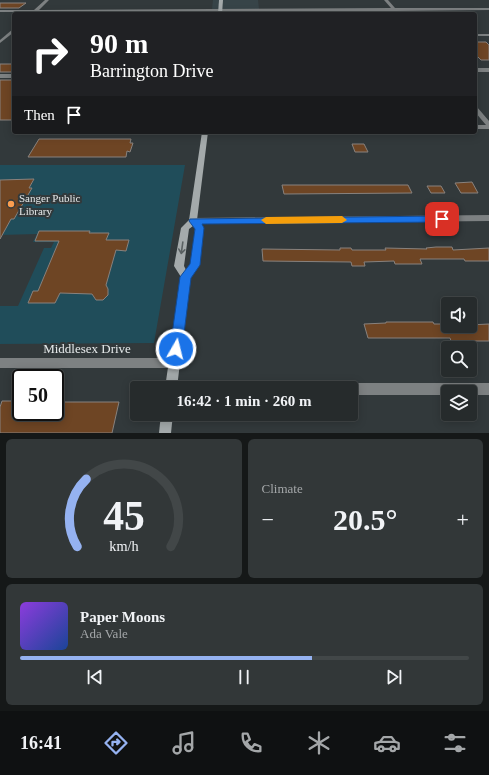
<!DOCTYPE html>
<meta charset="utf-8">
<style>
:root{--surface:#262b2c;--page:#323738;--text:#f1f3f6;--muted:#a4a7a9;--line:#424748;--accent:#95b2f1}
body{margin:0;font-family:"Times New Roman",serif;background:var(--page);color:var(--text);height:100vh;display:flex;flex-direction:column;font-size:15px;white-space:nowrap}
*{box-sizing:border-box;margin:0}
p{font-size:13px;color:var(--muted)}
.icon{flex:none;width:22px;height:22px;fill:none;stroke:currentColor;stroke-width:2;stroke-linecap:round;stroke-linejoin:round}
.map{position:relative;height:433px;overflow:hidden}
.side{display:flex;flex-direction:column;gap:6px;padding:6px;background:#151818;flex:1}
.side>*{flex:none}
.guide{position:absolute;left:12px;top:12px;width:465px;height:122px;border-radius:4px;box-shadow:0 2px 10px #0003,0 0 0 1px var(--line);background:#202124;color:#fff;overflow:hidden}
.controls{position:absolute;left:441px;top:297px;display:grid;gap:8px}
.controls a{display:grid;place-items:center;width:36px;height:36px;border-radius:4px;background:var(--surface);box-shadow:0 2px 10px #0003,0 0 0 1px var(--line);font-size:20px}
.speed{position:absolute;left:12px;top:369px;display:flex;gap:8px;font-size:20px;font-weight:700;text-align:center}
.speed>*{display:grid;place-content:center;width:52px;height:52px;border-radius:50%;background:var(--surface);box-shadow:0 2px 10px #0003,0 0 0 1px var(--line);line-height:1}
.speed .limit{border:2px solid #111;border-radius:6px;background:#fff;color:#111}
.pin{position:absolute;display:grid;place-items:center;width:34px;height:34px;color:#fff;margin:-17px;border-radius:8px;box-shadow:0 2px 6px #0006}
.me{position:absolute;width:44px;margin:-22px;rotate:8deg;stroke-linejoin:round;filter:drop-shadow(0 0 3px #0008)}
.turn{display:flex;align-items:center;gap:14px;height:84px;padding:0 12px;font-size:18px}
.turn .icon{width:52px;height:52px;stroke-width:2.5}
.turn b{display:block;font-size:28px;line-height:34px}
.then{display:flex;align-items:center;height:38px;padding:0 12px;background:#0003;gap:8px;font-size:15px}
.big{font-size:30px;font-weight:700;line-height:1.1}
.side .widget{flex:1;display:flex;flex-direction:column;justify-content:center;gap:6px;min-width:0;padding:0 14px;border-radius:6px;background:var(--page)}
.side .dial{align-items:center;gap:0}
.dial svg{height:104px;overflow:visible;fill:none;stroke:var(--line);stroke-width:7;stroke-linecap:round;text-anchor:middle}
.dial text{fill:var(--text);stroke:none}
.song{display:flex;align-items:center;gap:12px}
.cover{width:48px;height:48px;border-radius:6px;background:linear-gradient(135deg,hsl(270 70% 55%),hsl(220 70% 35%))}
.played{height:4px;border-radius:2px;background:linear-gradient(90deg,var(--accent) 65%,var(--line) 65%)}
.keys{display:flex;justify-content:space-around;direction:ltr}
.heat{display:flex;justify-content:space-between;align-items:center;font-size:22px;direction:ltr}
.side .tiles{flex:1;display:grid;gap:6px;grid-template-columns:1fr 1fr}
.widget:last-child{grid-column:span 2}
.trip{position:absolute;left:130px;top:381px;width:228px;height:40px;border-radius:4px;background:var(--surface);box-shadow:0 2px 10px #0003,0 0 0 1px var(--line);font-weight:700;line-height:40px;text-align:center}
.tabs{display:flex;height:64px;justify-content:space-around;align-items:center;background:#0f1112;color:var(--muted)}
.tabs .icon{width:28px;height:28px}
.tabs .selected{color:var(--accent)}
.tabs b{font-size:18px;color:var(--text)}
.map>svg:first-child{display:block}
</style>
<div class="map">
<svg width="489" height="433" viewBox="0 0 489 433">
<rect width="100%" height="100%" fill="#32393b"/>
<polygon fill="#374448" points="213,0 258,0 259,9 212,9"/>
<path fill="#204d5a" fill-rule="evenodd" d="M0 165H185L154 343 0 344V306H18L44 248H51L54 242H33L37 234 0 235V230H5L11 219H14L32 188H29L34 180H0ZM39 231H89V233H108L106 240H128L126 250H116L106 285 108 289V295L103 300H96L92 294 60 293 55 303 28 302 33 291H46L43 278 59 241H35Z"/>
<g fill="#6e4524" stroke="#88827e">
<polygon points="0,3 26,3 19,8 0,8"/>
<polygon points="475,42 486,42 489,45 489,60 481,60 475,54"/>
<rect x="0" y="64" width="14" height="8"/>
<rect x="0" y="80" width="14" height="40"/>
<polygon points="39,139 131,139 130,143 133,143 130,152 127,151 126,157 28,157"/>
<polygon points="352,144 364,144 368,152 355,152"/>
<polygon points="34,179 29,188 32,188 14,219 11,219 0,239 0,180"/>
<polygon points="472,182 478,193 461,193 455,183"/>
<polygon points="282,185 408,185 412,193 284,194"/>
<polygon points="427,186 441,186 445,193 431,193"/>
<polygon points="39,231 90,231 89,233 109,233 106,240 129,240 126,251 116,250 106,285 108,289 108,295 103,300 96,300 92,294 60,293 55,303 28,303 33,291 38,291 59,241 35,241"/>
<polygon points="436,247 452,247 453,250 489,248 489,261 465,261 464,259 420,259 422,264 395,264 394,261 364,262 365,266 352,266 351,262 263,261 262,249 340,250 340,248 351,248 352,250 386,250 385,248 427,249 426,248"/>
<polygon points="386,322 433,322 434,324 448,324 448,326 489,324 489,341 451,341 450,338 368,338 364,324 386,323"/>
<polygon points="2,401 21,401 21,412 55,412 55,402 119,402 112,433 0,433 0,407"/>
</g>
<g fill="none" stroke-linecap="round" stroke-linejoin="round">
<g fill="#7d8182" fill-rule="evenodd">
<polygon points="45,0 49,0 39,10 391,8 384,0 388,0 395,8 489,8 489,10 397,11 398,12 396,13 393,11 36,12 34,13 32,12 0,12 0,10 34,10"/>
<polygon points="13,29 14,29 14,32 0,43 0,40"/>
<rect x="475" y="34" width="14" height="2"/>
<rect x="475" y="68" width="14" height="4"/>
<rect x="0" y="74" width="14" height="4"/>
<polygon points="475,106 477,107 489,121 489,129 475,129 475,125 486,125 475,112"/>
<polygon points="489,215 489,221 193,224 189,221 193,218"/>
<polygon points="0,358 174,358 178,359 179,363 178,367 174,368 0,368"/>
<polygon points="351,383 489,383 489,395 470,395 470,392 448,392 448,395 351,395 351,388 346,388 347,385"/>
</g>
<g fill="#a4aaab" fill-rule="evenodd">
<polygon points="219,0 223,0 222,14 218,14"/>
<path d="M202 132H208L197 220 203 228 199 265 190 278 177 388H165L181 277 174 266 181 228 189 220ZM193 226 195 229 191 264 186 270 184 266 189 229Z"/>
<polygon points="161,414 173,414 171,433 159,433"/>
</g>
</g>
<defs><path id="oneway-shaft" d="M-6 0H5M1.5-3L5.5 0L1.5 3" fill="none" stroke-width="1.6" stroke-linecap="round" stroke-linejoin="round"/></defs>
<use stroke="#5a6162" href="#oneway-shaft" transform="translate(182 248) rotate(98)"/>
<polygon fill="#1a73e8" stroke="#114b97" points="442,216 447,219 442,222 202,224 204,228 200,265 191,278 182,349 180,353 176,355 172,353 170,349 180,277 190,264 195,229 189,221 190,219"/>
<polygon fill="#f59e0b" points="342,216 347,220 342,223 266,224 261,220 266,217"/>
<circle fill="#fb9e50" stroke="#32393b" stroke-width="1.5" cx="11" cy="204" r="4"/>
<g text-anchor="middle" stroke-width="4" stroke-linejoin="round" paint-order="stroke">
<g font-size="11" fill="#e5e9ea" stroke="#32393b" text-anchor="start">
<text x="19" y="202">Sanger Public<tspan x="19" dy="13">Library</tspan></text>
</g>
<g font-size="13" fill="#e5e9ea" stroke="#32393b">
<text x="87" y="353">Middlesex Drive</text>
</g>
</g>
</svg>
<div class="controls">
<a><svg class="icon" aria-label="sound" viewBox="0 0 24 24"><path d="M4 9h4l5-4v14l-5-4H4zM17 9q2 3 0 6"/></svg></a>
<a><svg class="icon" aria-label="search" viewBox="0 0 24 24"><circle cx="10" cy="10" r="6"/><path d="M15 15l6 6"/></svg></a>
<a><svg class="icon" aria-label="layers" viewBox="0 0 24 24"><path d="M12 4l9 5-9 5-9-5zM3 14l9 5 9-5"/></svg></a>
</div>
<div class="speed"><div class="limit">50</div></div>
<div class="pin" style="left:442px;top:219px;background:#d93025"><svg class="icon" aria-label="arrive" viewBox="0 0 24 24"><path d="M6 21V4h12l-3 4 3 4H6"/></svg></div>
<svg class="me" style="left:176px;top:349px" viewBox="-20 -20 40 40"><circle r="17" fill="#1a73e8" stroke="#fff" stroke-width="3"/><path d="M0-11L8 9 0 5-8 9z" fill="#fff"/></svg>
<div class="trip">16:42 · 1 min · 260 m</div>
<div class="guide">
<div class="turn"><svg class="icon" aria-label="right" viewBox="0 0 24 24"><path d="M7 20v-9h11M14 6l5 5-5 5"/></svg><div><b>90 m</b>Barrington Drive</div></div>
<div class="then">Then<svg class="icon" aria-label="arrive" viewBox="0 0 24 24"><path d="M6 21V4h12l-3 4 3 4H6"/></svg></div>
</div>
</div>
<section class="side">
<div class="tiles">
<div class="widget dial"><svg viewBox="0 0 100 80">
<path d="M14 69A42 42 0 1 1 86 69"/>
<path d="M14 69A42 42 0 0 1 21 17" stroke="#95b2f1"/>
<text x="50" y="56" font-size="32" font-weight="700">45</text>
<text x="50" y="72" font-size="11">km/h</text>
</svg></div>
<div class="widget"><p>Climate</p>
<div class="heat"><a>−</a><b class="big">20.5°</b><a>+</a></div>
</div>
<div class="widget">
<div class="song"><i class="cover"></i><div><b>Paper Moons</b><p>Ada Vale</p></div></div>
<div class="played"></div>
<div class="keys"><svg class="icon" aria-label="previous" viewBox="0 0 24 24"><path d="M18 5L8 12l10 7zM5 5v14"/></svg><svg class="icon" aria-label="pause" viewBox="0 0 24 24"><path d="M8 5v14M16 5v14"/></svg><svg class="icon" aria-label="next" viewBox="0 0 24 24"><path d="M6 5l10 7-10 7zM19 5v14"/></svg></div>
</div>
</div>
</section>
<nav class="tabs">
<b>16:41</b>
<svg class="icon selected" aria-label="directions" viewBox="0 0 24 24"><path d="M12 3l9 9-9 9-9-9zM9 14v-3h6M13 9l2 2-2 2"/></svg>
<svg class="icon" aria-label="music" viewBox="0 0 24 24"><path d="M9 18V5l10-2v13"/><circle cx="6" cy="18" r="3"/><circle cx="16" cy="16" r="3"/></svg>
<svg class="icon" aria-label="phone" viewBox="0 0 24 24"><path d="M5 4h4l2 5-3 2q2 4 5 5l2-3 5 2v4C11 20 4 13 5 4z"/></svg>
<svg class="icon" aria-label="climate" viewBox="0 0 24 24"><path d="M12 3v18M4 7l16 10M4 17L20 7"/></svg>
<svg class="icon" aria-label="car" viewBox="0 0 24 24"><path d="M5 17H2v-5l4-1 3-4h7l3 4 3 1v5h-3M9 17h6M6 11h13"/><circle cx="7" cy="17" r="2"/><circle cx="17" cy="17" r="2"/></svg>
<svg class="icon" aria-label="filters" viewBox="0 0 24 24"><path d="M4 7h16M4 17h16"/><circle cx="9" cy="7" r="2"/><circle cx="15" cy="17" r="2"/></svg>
</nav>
